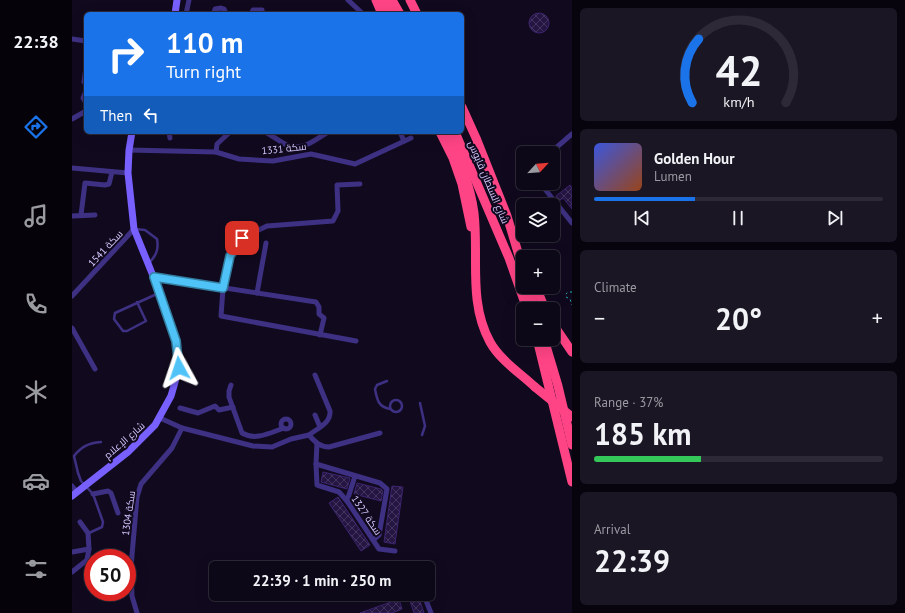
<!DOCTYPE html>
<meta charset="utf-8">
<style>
:root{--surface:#0d0817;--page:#1b1624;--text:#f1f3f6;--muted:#9a9aa1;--line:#2d2936;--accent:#1a73e8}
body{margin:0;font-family:"PT Sans",Cairo,sans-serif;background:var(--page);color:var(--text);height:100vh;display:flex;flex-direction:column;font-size:15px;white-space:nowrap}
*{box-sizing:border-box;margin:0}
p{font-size:13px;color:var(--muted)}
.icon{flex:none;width:22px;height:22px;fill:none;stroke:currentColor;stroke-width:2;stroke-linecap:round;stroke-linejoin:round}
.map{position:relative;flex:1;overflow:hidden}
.sheet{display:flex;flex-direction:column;gap:8px;padding:8px;background:#07040d;width:333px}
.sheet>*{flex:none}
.top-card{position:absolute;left:12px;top:12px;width:380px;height:122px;border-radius:6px;box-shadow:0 4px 16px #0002,0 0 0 1px var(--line);background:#1a73e8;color:#fff;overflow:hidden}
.needle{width:26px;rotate:64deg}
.tools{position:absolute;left:444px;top:146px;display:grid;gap:8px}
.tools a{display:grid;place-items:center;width:44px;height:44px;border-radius:6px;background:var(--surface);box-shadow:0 4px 16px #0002,0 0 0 1px var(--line);font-size:20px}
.speed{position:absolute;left:12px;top:549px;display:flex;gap:8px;font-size:20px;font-weight:700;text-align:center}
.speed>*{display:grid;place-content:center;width:52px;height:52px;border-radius:50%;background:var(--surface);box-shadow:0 4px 16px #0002,0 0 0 1px var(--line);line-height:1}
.speed .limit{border:6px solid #d22;background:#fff;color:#111}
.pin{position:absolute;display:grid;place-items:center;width:34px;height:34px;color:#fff;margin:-17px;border-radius:8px;box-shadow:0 2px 6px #0006}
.me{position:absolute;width:44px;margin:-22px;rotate:355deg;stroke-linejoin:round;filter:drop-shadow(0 0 3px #0008)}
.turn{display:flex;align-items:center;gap:14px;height:84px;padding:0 16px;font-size:18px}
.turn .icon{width:52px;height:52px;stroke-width:2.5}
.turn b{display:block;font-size:28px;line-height:34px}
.then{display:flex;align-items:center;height:38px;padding:0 16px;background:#0003;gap:8px;font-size:15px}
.big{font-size:30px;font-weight:800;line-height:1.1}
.sheet .card{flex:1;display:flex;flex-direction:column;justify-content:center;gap:6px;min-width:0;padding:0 14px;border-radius:6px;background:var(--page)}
.sheet .dial{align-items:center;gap:0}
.dial svg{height:104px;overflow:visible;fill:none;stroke:var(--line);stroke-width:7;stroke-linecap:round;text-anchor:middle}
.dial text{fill:var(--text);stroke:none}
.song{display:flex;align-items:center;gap:12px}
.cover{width:48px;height:48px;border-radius:6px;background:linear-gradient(135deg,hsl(230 70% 55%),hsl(20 70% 35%))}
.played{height:4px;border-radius:2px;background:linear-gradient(90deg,var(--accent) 35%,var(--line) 35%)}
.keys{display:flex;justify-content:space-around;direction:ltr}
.heat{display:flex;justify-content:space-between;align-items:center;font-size:22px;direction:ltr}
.charge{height:6px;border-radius:3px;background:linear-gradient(90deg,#34c759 37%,var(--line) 0)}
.trip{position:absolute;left:137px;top:561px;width:226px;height:40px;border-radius:6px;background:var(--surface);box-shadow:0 4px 16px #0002,0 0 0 1px var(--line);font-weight:800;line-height:40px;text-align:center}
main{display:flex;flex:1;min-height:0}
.tabs{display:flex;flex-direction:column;width:72px;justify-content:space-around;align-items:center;background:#050309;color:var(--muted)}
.tabs .icon{width:28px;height:28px}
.tabs .on{color:var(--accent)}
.tabs b{font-size:18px;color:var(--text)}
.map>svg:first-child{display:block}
</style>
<main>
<nav class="tabs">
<b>22:38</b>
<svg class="icon on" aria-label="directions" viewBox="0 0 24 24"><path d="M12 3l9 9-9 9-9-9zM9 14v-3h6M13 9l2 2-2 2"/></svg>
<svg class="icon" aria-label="music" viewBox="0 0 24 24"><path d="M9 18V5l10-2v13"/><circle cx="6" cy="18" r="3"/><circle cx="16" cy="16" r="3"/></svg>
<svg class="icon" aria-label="phone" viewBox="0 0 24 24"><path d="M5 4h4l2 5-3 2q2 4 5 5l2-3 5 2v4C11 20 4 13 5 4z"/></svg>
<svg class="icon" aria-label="climate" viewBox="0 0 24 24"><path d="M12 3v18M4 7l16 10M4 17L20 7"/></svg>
<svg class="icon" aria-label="car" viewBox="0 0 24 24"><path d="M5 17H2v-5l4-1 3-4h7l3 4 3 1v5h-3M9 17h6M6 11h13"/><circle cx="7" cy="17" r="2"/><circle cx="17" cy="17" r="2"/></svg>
<svg class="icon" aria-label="filters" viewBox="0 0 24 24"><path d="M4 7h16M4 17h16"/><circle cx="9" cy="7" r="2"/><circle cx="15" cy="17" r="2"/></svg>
</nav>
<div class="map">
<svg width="500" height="613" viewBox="0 0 500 613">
<defs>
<pattern id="building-cross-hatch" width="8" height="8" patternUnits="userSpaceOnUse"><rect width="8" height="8" fill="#241542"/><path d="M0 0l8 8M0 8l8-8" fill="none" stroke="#43365e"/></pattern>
</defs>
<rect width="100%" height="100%" fill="#110a1f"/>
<g fill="url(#building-cross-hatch)" stroke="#3d2470">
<circle cx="467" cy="23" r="10"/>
<polygon points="498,185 500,188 500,209 491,198 487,201 484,196"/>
<polygon points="251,472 278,478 275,489 249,482"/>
<polygon points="285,483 309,489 311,491 309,501 282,494"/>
<polygon points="320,486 331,487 323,544 312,542"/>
<polygon points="266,497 298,545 289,551 257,503"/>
<polygon points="347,598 352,613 342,613 338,601"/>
<polygon points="327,599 330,609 320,613 288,613"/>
</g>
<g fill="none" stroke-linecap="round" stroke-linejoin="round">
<polyline stroke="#22b0ba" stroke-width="1" stroke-dasharray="2 3" stroke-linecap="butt" points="500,292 496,292 494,294 494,297 498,299 500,305"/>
<g stroke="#3e3183" stroke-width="2.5">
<path d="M63 229 73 230 85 239C87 250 84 256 76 264"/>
<polyline points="65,302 74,321 55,331 51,331 42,319 43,313 87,293"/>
<path d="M315 381 305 385 303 389C305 399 306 407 318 409"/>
<circle cx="324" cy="406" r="6"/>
<polyline points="348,403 353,426 350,435"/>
<path d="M17 533 30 527 31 522 21 494 9 481 6 473 2 456C10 446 17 443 29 442"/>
</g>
<g stroke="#3e3183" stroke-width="5">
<polyline points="276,0 291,14"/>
<polyline points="114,14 117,0"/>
<polyline points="142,14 143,9 149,8 152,9 154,14"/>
<polyline points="179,14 181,10 190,10 190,14"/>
<polyline points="0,39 14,41"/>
<polyline points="14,67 12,82 14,84"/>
<polyline points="14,91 11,98 14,103"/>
<polyline points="0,119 14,111"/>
<polyline points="97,132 98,138"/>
<path d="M193 132C201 136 208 142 215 145 230 152 244 139 256 132"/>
<polyline points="328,132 332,141"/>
<polyline points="57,150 144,152 167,159 201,161 239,154 283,164 339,138"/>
<polyline points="144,152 145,144 158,132"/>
<polyline points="478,153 500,134"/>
<polyline points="0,168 56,173"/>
<polyline points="468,183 500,223"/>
<polyline points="9,215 13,183 33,185 37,184 40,172"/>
<polyline points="0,216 23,215"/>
<polyline points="81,277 244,302 247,307 247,314 252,318 248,335"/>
<polyline points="185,293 194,243"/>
<polyline points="0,296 62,229"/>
<polyline points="0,328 23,369"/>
<polyline points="284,341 149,316 151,288 158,256 170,238 195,226 261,221 266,211 265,185 288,184"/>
<path d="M159 385 157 391V397L170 433C184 441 197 433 212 428"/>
<polyline points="108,408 126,413 143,406 147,410 161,407"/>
<polyline points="243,415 248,427"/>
<path d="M88 418 110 428 181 446 200 447 219 439 237 435C243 442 248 447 257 447L308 433"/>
<circle cx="214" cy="424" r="5"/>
<path d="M237 435C246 428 259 423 258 411L243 375"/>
<polyline points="245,443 244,464 245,485 267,492 275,501 307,549 323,551"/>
<polyline points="244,464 308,483 315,489 307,535 301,540"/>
<polyline points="0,486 5,492"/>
<polyline points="21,494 36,491 39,493 46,513"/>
<polyline points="275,501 283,476"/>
<polyline points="0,552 17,549"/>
<polyline points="0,572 15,560 17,549 16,533 8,522"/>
<polyline points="353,598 359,613"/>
<polyline points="65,613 60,596 59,567 65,497 69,484 100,448 110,428"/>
</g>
<g stroke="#7860ff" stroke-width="7">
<polyline points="103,14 105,0"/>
<polyline points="0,496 56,452 83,425 99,396 107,368 104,341 88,293 62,229 56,173 57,150 60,132"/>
</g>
<g stroke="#ff4486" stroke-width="9">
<polyline points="304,0 310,14"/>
<polyline points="311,0 319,14"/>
<polyline points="320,0 328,14"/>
<polyline points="338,0 345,14"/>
<polyline points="390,107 404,138 435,216 451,269"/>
<polyline points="368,132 381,158 390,184 399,227"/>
<path d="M375 132C387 158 398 184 402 213 407 256 396 302 418 342 428 360 448 373 463 387"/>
<polyline points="383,132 437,258 455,309"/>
<polyline points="456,287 463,309"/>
<polyline points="464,287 473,309"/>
<polyline points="481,324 500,352"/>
<polyline points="465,339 500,482"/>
<polyline points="472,339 486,386 500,445"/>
</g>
<polyline stroke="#ff4486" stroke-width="9" points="463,387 500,417"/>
</g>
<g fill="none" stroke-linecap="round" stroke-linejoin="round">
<g stroke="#337fa1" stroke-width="10">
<polyline id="route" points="107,368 104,341 82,277 151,288 158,256 170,238"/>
</g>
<use href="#route" stroke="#4fc3f7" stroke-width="7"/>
</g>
<g text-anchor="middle" stroke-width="4" stroke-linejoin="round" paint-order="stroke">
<g font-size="10" fill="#d6c9ff" stroke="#110a1f">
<text transform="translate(212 148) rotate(-6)" y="4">سكة 1331</text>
<text transform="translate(417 182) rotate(67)" y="4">شارع السلطان قابوس</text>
<text transform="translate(33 248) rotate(-47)" y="4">سكة 1541</text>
<text transform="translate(52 440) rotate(-41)" y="4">شارع الإعلام</text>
<text transform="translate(56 513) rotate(-82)" y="4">سكة 1304</text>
<text transform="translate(295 515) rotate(56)" y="4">سكة 1327</text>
</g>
</g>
</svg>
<div class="tools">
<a><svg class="needle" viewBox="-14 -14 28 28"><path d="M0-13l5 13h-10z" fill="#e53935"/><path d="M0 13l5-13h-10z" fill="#9a9aa1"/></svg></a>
<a><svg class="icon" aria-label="layers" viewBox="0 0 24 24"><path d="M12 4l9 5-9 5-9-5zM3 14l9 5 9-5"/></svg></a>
<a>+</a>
<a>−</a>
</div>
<div class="speed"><div class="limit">50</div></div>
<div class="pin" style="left:170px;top:238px;background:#d93025"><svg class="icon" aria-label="arrive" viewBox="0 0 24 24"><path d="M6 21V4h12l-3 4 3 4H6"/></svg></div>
<svg class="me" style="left:107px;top:368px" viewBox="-20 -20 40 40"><path d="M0-17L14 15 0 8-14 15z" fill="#4fc3f7" stroke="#fff" stroke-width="4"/></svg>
<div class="trip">22:39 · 1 min · 250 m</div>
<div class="top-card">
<div class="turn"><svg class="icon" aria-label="right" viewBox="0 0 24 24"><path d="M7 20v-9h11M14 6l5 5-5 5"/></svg><div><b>110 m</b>Turn right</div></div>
<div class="then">Then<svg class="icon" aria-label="left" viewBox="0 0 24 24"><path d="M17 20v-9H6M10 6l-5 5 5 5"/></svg></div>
</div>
</div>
<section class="sheet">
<div class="card dial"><svg viewBox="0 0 100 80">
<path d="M14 69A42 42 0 1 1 86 69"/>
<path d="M14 69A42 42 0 0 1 19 20" stroke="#1a73e8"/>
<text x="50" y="56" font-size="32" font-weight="700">42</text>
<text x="50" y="72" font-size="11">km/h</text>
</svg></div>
<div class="card">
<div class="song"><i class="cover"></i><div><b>Golden Hour</b><p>Lumen</p></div></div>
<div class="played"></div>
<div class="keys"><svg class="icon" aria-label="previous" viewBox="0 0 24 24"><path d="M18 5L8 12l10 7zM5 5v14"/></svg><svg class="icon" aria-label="pause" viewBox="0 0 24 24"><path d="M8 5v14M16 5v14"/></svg><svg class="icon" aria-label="next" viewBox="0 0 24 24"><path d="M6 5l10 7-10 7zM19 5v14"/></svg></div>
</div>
<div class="card"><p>Climate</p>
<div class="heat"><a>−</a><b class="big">20°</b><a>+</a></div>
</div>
<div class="card"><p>Range · 37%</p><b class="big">185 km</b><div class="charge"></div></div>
<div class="card"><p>Arrival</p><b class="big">22:39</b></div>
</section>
</main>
